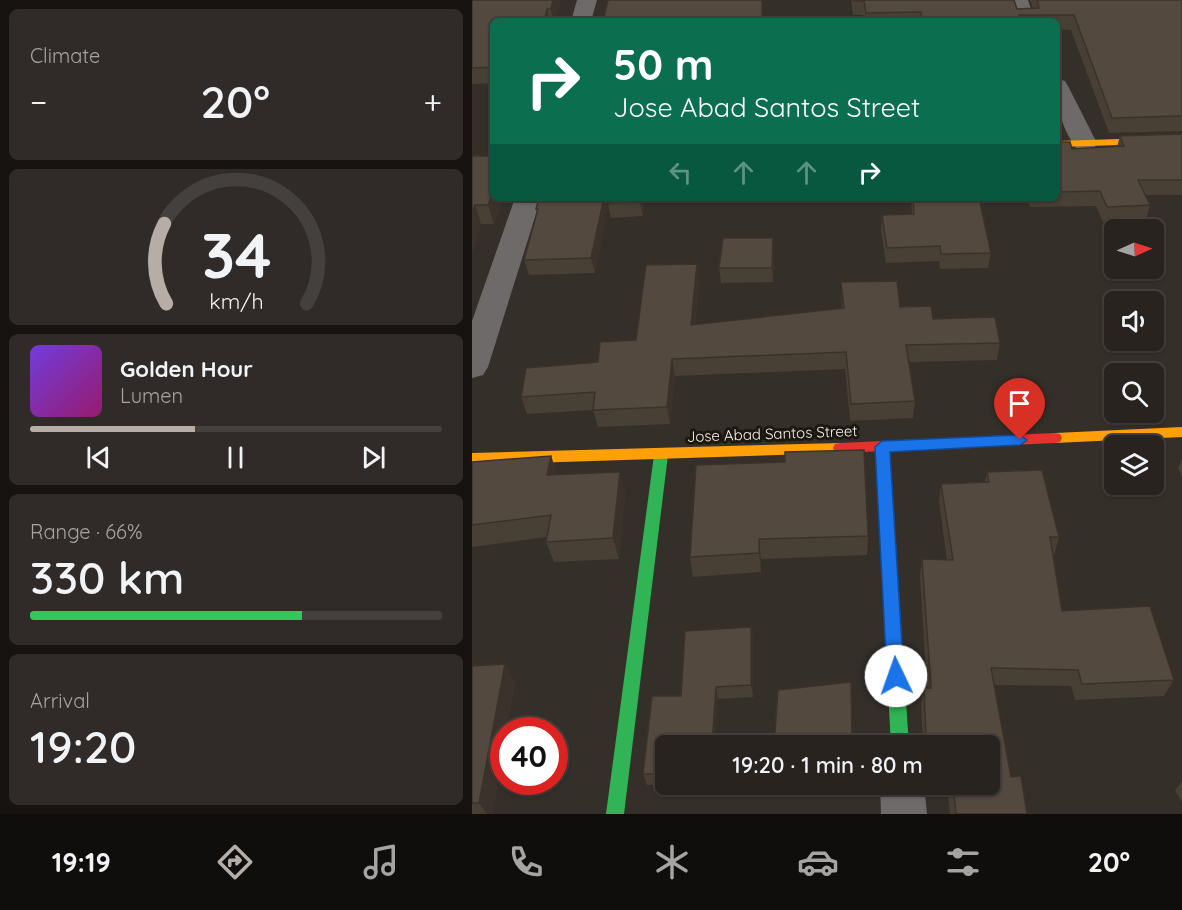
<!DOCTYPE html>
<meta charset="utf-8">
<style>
:root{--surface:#28231f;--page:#302b28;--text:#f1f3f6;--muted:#a5a4a4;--line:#44403d;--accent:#b5ada6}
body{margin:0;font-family:Quicksand,sans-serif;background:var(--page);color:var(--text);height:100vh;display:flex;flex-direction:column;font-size:22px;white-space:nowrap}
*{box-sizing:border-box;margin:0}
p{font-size:20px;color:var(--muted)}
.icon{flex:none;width:33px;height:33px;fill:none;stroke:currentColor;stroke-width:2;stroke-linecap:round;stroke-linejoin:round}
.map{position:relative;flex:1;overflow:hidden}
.drawer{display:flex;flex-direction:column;gap:9px;padding:9px;background:#161311;width:472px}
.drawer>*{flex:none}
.top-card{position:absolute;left:18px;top:18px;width:570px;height:183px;border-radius:9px;box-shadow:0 2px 4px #0004,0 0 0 2px var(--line);background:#0b6e4f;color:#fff;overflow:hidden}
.needle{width:39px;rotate:87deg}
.fabs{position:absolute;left:632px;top:219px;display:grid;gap:12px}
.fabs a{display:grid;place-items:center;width:60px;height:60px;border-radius:9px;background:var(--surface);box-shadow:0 2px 4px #0004,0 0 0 2px var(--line);font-size:30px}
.speed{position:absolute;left:18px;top:717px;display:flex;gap:12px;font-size:30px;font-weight:700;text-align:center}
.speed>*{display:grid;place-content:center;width:78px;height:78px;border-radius:50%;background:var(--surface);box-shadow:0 2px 4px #0004,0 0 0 2px var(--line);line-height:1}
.speed .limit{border:9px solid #d22;background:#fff;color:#111}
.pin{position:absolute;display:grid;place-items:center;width:51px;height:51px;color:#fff;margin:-62px -26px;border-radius:50% 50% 50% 0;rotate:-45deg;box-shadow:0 0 6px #0007}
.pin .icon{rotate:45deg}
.me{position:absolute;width:66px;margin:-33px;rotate:357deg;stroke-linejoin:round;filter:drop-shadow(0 0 4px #0008)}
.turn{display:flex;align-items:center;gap:21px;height:126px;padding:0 24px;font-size:27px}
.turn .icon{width:78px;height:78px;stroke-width:2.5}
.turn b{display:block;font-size:42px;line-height:51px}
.lanes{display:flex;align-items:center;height:57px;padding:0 24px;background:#0003;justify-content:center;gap:30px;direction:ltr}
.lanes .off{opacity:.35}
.big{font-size:45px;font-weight:600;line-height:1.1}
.drawer .tile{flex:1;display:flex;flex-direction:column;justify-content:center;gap:9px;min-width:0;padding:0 21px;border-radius:9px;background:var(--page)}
.drawer .dial{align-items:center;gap:0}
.dial svg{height:156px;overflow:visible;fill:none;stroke:var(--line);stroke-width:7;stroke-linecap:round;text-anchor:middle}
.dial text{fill:var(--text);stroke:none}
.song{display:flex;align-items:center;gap:18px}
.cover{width:72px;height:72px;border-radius:9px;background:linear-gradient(135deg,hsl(260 70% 55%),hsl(320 70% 35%))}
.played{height:6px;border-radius:3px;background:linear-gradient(90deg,var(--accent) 40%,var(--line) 40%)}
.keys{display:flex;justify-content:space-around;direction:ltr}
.heat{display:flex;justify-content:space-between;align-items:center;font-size:33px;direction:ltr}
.charge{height:9px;border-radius:4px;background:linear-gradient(90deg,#34c759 66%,var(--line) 0)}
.trip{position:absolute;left:183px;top:735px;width:345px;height:60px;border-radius:9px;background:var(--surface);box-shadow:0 2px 4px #0004,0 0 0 2px var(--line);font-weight:600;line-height:60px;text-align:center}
.tab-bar{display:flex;height:96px;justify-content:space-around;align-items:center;background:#100e0c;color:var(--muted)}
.tab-bar .icon{width:42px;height:42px}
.tab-bar .on{color:var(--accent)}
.tab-bar b{font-size:27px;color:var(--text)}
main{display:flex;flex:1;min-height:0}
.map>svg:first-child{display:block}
</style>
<main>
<section class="drawer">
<div class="tile"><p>Climate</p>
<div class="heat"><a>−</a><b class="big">20°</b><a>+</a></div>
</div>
<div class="tile dial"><svg viewBox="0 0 100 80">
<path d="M14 69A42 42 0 1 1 86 69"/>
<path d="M14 69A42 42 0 0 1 13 28" stroke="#b5ada6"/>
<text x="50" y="56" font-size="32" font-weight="700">34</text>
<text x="50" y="72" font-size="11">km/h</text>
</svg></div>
<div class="tile">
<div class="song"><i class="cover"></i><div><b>Golden Hour</b><p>Lumen</p></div></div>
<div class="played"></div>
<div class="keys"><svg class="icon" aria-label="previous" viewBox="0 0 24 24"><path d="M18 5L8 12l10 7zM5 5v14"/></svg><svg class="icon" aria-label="pause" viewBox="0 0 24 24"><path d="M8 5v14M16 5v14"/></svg><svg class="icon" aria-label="next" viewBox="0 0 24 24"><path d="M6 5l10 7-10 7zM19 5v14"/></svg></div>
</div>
<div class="tile"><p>Range · 66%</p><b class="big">330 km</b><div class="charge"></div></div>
<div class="tile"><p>Arrival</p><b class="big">19:20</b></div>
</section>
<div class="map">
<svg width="710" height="814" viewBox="0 0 710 814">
<rect width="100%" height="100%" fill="#352f29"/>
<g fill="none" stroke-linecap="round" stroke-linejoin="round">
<g fill="#6e6a6a" fill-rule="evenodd">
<polygon points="105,0 125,0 119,21 99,21"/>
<polygon points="536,0 556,0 563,21 543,21"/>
<path d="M585 79 593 81 596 86 625 143 622 148 613 150 604 148C588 125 585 107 585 79Z"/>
<polygon points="43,198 69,198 16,367 11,375 0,378 0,321"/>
<polygon points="408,784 452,784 455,814 409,814"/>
</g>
<g fill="#30b455" fill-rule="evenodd">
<polygon points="410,442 415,443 417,447 437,746 419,746 403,447 405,443"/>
<polygon points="189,450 194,451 196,455 152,814 134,814 182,455 184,451"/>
</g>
<g fill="#ff9f0a" fill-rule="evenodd">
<polygon points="710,137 710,143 585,147 585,141"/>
<polygon points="710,427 710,437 583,443 578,442 576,438 578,434 583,433"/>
<polygon points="368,443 373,444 375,448 373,452 368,453 0,465 0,453"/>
</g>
<polygon fill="#e5322d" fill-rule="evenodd" points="583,433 588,434 590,438 588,442 583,443 368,453 363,452 361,448 363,444 368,443"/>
</g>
<g fill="#483f35">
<polygon points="0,0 89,0 83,21 21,21 21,83 0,84"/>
<polygon points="379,0 542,0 545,9 561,9 558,0 710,0 710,131 637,133 599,30 585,29 585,21 392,21 391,15 381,15"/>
<polygon points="710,134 710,195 673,195 678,205 674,220 631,222 624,206 558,207 555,198 508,200 519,253 516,268 468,269 467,261 414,263 409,230 410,215 440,214 439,198 585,198 585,142 600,149 645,147 648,136"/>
<polygon points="0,156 21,198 32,198 22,224 9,224 0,253"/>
<polygon points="67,198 172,198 171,216 139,218 136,205 123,273 57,275 52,260 65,213 64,209"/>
<polygon points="302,252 301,282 249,283 247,268"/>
<polygon points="225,264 227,281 223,325 370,309 369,282 428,307 528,343 525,360 437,362 443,401 441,418 378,421 373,369 203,376 198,424 126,427 121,410 55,414 49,397 126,362 164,340"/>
<polygon points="79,456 85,475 153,493 147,559 82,562 74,542 75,537 0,547 0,462"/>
<polygon points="710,459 710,477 706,468"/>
<polygon points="224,465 396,536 395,555 289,559 289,572 221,577 218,557"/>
<polygon points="515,472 587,537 582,555 581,555 590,611 702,680 692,696 603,700 599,686 522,685 539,777 555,814 478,814 475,784 518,784 518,746 451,746 449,704 452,688 455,688 448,577 450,559 475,560 467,502 469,484 513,482"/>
<polygon points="279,627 281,640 281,697 246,699 194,746 194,784 238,784 175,785 171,774 209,696"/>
<polygon points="33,664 43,683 34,730 32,730 32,747 20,814 0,814 0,666"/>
<polygon points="710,781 710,802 703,790"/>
</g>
<g fill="#3b332b">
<polygon points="81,0 89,0 83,21 81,21 79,9"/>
<rect x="290" y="0" width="1" height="21"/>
<polygon points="75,9 78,21 72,21"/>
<polygon points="21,192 21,198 32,198 22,224 16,205"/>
<polygon points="132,198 138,198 123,273 119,258"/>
<polygon points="169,198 172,198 171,216 168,202"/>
<polygon points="3,205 9,224 0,253 0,214"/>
<polygon points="301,238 302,252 301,282 300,268"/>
<polygon points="225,264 227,281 222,343 219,325"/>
<polygon points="200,359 203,376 198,424 195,407"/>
<polygon points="79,456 86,477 75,475"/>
<polygon points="148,472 153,493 147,559 141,538"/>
<polygon points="287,539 289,559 289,572 287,553"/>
<polygon points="279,627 281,640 281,697 279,685"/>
<polygon points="33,664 43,683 34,730 32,730 32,747 20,814 15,814 7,803"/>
<polygon points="244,687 246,699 243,746 240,746"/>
</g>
<g fill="#54493e" stroke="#3b332b" stroke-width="1.5">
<polygon points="0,0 81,0 79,9 75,9 72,21 21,21 21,67 0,68"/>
<polygon points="136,0 290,0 290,21 131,21"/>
<polygon points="381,0 542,0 545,9 567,8 565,0 710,0 710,116 640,118 602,15 547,15 549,21 449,21 449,12 394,13 392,1 381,1"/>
<polygon points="710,134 710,180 666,180 678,205 635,207 628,191 585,192 585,142 598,142 600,149 652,146 648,136"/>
<polygon points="0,156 21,156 21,192 16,205 3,205 0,214"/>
<polygon points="67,198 132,198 119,258 52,260 66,209 64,209"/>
<polygon points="137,198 169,198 168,202 136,203"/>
<polygon points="441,198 507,198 519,253 469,254 468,246 415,248 410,215 442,214"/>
<polygon points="251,238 301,238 300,268 247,268"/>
<polygon points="225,264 219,325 372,308 369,282 425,281 428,307 459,306 461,319 523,317 528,343 434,345 443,401 379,404 374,352 200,359 195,407 121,410 123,392 49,397 54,368 126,362 128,342 164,340 174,265"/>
<polygon points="392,450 396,536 287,539 287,553 218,557 224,465 313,462 313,452"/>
<polygon points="79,456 75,475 148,472 141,538 74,542 79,515 0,525 0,462"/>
<polygon points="570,470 587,537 578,537 590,611 678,606 702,680 610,684 606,670 519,668 539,777 549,776 555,814 484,814 481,784 518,784 518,746 476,746 475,734 454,735 452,688 459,688 450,559 481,560 469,484 517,482 515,472"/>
<polygon points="279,627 279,685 244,687 240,746 194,746 194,774 171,774 180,696 209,696 213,631"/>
<polygon points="33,664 7,803 0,803 0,666"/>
<polygon points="379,682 380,746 302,746 306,690"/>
</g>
<polygon fill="#1a73e8" stroke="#114b97" stroke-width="1.5" points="548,435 555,440 548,445 418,452 432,676 430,682 424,684 418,682 415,676 403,447 410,441"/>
<g text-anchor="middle" stroke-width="6" stroke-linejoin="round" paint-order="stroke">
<g font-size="15" fill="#faf1ea" stroke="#1d1712">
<text transform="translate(300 434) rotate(-2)" y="5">Jose Abad Santos Street</text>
</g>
</g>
</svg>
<div class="fabs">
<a><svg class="needle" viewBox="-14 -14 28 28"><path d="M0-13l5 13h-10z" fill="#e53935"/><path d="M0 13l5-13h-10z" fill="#a5a4a4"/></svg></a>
<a><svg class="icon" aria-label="sound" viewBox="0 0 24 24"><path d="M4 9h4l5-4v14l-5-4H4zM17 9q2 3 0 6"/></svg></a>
<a><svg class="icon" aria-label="search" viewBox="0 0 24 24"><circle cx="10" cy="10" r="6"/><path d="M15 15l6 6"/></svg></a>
<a><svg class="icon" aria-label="layers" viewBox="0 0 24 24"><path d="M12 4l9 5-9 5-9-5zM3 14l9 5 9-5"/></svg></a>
</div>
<div class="speed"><div class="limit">40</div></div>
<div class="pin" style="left:548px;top:440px;background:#d93025"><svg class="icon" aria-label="arrive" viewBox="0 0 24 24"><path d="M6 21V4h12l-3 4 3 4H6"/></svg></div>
<svg class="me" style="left:424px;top:676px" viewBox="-20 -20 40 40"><circle r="19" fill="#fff"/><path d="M0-13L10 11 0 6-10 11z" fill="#1a73e8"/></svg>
<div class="trip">19:20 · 1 min · 80 m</div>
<div class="top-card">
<div class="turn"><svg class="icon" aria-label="right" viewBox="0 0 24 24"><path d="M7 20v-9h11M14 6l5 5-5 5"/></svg><div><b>50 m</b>Jose Abad Santos Street</div></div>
<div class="lanes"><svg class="icon off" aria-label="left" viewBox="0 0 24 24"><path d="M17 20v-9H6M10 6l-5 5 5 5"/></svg><svg class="icon off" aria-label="ahead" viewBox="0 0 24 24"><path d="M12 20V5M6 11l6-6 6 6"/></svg><svg class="icon off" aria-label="ahead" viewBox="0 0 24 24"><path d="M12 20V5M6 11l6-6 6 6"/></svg><svg class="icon" aria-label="right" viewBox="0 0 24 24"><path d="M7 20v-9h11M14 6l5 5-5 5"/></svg></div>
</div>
</div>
</main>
<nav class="tab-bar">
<b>19:19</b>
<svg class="icon on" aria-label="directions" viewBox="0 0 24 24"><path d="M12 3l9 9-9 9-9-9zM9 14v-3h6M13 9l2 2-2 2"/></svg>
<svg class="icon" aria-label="music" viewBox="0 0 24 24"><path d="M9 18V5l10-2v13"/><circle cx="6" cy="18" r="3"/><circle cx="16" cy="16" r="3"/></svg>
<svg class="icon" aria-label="phone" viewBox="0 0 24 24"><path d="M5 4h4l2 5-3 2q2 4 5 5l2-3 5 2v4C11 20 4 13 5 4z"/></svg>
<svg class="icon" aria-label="climate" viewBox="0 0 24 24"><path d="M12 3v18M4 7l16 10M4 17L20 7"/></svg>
<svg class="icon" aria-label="car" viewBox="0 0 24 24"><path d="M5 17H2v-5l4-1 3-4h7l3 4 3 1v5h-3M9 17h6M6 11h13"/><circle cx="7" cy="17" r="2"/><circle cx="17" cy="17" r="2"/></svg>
<svg class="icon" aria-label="filters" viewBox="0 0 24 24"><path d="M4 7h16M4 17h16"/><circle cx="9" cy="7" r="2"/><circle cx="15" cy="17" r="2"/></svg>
<b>20°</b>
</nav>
